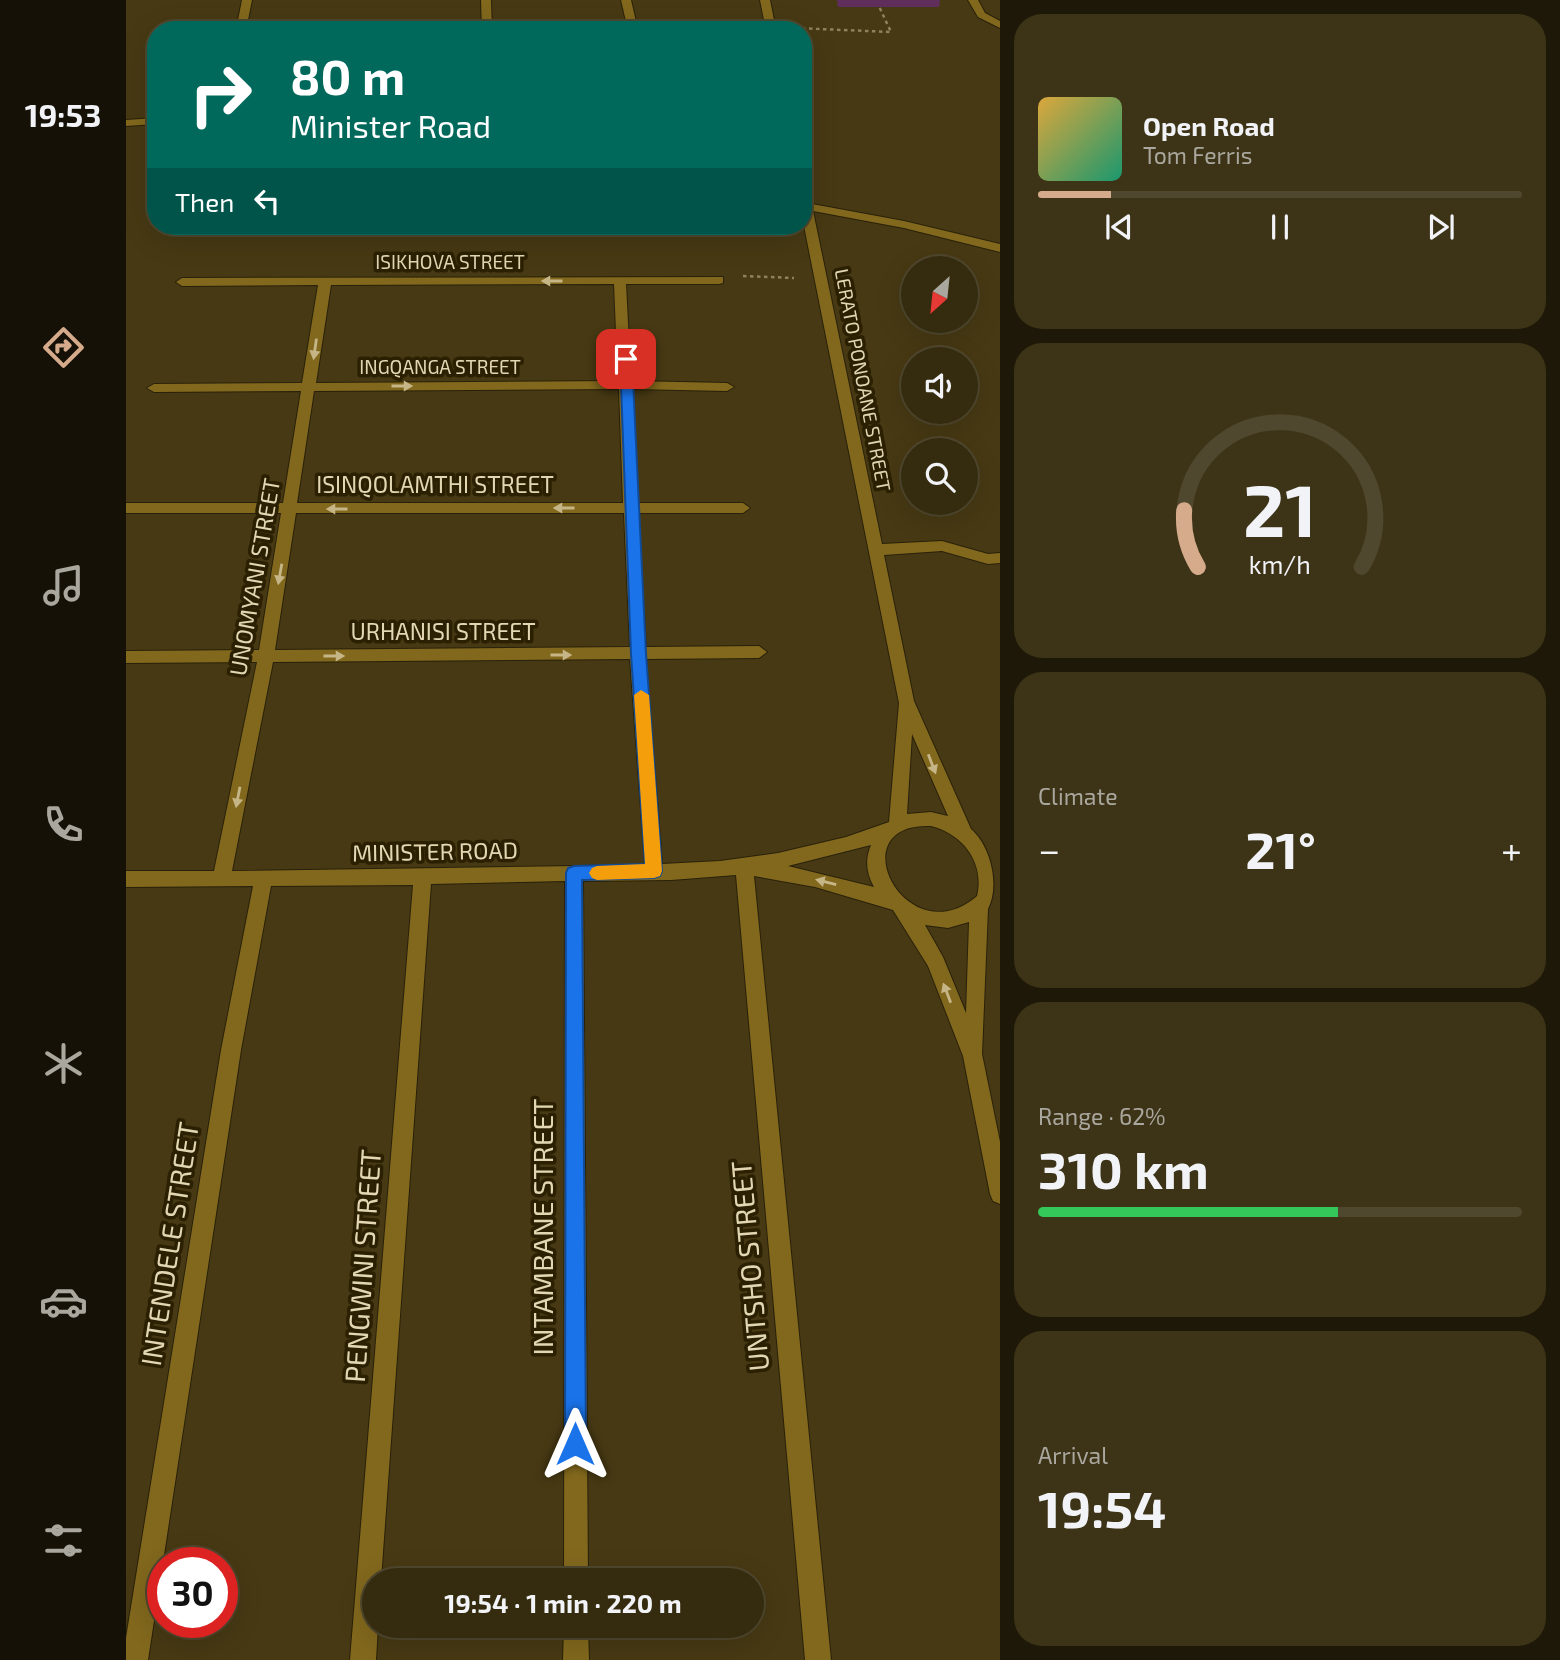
<!DOCTYPE html>
<meta charset="utf-8">
<style>
:root{--surface:#352b0e;--page:#3d3317;--text:#f1f3f6;--muted:#aaa79e;--line:#4f472e;--accent:#d6ab8b}
body{margin:0;font-family:"Exo 2",sans-serif;background:var(--page);color:var(--text);height:100vh;display:flex;flex-direction:column;font-size:26px;white-space:nowrap}
*{box-sizing:border-box;margin:0}
p{font-size:23px;color:var(--muted)}
.icon{flex:none;width:38px;height:38px;fill:none;stroke:currentColor;stroke-width:2;stroke-linecap:round;stroke-linejoin:round}
.map{position:relative;flex:1;overflow:hidden}
.panel{display:flex;flex-direction:column;gap:14px;padding:14px;background:#1d1808;width:560px}
.panel>*{flex:none}
.top-card{position:absolute;left:21px;top:21px;width:665px;height:214px;border-radius:28px;box-shadow:0 7px 28px #0002,0 0 0 2px var(--line);background:#00695c;color:#fff;overflow:hidden}
.needle{width:46px;rotate:207deg}
.tools{position:absolute;left:775px;top:256px;display:grid;gap:14px}
.tools a{display:grid;place-items:center;width:77px;height:77px;border-radius:50%;background:var(--surface);box-shadow:0 7px 28px #0002,0 0 0 2px var(--line);font-size:35px}
.speed{position:absolute;left:21px;top:1547px;display:flex;gap:14px;font-size:35px;font-weight:700;text-align:center}
.speed>*{display:grid;place-content:center;width:91px;height:91px;border-radius:50%;background:var(--surface);box-shadow:0 7px 28px #0002,0 0 0 2px var(--line);line-height:1}
.speed .limit{border:10px solid #d22;background:#fff;color:#111}
.pin{position:absolute;display:grid;place-items:center;width:60px;height:60px;color:#fff;margin:-30px;border-radius:14px;box-shadow:0 4px 10px #0006}
.me{position:absolute;width:77px;margin:-38px;rotate:0deg;stroke-linejoin:round;filter:drop-shadow(0 0 5px #0008)}
.turn{display:flex;align-items:center;gap:24px;height:147px;padding:0 28px;font-size:32px}
.turn .icon{width:91px;height:91px;stroke-width:2.5}
.turn b{display:block;font-size:49px;line-height:60px}
.then{display:flex;align-items:center;height:66px;padding:0 28px;background:#0003;gap:14px;font-size:26px}
.big{font-size:52px;font-weight:700;line-height:1.1}
.panel .tile{flex:1;display:flex;flex-direction:column;justify-content:center;gap:10px;min-width:0;padding:0 24px;border-radius:28px;background:var(--page)}
.panel .dial{align-items:center;gap:0}
.dial svg{height:182px;overflow:visible;fill:none;stroke:var(--line);stroke-width:7;stroke-linecap:round;text-anchor:middle}
.dial text{fill:var(--text);stroke:none}
.song{display:flex;align-items:center;gap:21px}
.cover{width:84px;height:84px;border-radius:10px;background:linear-gradient(135deg,hsl(40 70% 55%),hsl(160 70% 35%))}
.played{height:7px;border-radius:4px;background:linear-gradient(90deg,var(--accent) 15%,var(--line) 15%)}
.keys{display:flex;justify-content:space-around;direction:ltr}
.heat{display:flex;justify-content:space-between;align-items:center;font-size:38px;direction:ltr}
.charge{height:10px;border-radius:5px;background:linear-gradient(90deg,#34c759 62%,var(--line) 0)}
.trip{position:absolute;left:236px;top:1568px;width:402px;height:70px;border-radius:35px;background:var(--surface);box-shadow:0 7px 28px #0002,0 0 0 2px var(--line);font-weight:700;line-height:70px;text-align:center}
main{display:flex;flex:1;min-height:0}
.tab-bar{display:flex;flex-direction:column;width:126px;justify-content:space-around;align-items:center;background:#151106;color:var(--muted)}
.tab-bar .icon{width:49px;height:49px}
.tab-bar .current{color:var(--accent)}
.tab-bar b{font-size:32px;color:var(--text)}
.map>svg:first-child{display:block}
</style>
<main>
<nav class="tab-bar">
<b>19:53</b>
<svg class="icon current" aria-label="directions" viewBox="0 0 24 24"><path d="M12 3l9 9-9 9-9-9zM9 14v-3h6M13 9l2 2-2 2"/></svg>
<svg class="icon" aria-label="music" viewBox="0 0 24 24"><path d="M9 18V5l10-2v13"/><circle cx="6" cy="18" r="3"/><circle cx="16" cy="16" r="3"/></svg>
<svg class="icon" aria-label="phone" viewBox="0 0 24 24"><path d="M5 4h4l2 5-3 2q2 4 5 5l2-3 5 2v4C11 20 4 13 5 4z"/></svg>
<svg class="icon" aria-label="climate" viewBox="0 0 24 24"><path d="M12 3v18M4 7l16 10M4 17L20 7"/></svg>
<svg class="icon" aria-label="car" viewBox="0 0 24 24"><path d="M5 17H2v-5l4-1 3-4h7l3 4 3 1v5h-3M9 17h6M6 11h13"/><circle cx="7" cy="17" r="2"/><circle cx="17" cy="17" r="2"/></svg>
<svg class="icon" aria-label="filters" viewBox="0 0 24 24"><path d="M4 7h16M4 17h16"/><circle cx="9" cy="7" r="2"/><circle cx="15" cy="17" r="2"/></svg>
</nav>
<div class="map">
<svg width="874" height="1660" viewBox="0 0 874 1660">
<rect width="100%" height="100%" fill="#473913"/>
<g fill="none" stroke-linecap="round" stroke-linejoin="round">
<g stroke="#29210a" stroke-width="2">
<g id="minor">
<polygon points="116,0 126,0 120,30 110,30"/>
<polygon points="355,0 365,0 366,30 356,30"/>
<polygon points="495,0 505,0 512,30 502,30"/>
<polygon points="634,0 644,0 650,30 640,30"/>
<polygon points="842,0 852,0 859,13 874,21 874,28 852,17"/>
<polygon points="30,118 30,124 0,126 0,120"/>
<path d="M677 187 683 190 686 204 778 221 874 244V252L778 228 687 211 756 544 816 541 862 554 874 553V563L862 564 816 551 758 555 788 701 845 829C865 846 874 886 862 909L856 1054 874 1142V1204L867 1201 864 1194 837 1056 802 966 767 910 689 887 628 876 705 1660H679L610 875 545 880 457 881 462 1580H438L439 881 305 884 255 1580H248V1626H252L250 1660H224L287 885 145 886 115 1050 22 1660H0V1638L95 1050 127 886 0 887V871H88L131 662 0 663V651L133 650 155 513H0V503H157L175 391 28 392 21 388 28 384 176 383 192 285 56 286 50 282 56 278 597 277V283L593 284H500L505 381 601 383 608 387 601 391 506 389 512 503H617L624 508 617 513H512L520 647 633 646 641 652 633 658 520 659 536 864 594 861 652 853 720 837 763 822 773 703 677 221ZM488 284 492 381 190 383 205 285ZM493 389 497 503H171L188 391ZM170 513H498L504 647 149 650ZM504 659 519 865 106 871 147 662ZM786 734 822 816 805 812 781 814ZM805 826C837 834 859 863 851 896 780 957 711 822 805 826ZM745 845C739 859 740 873 748 887L662 866ZM843 922 840 1013 817 957 799 925 822 928Z"/>
<polygon points="438,1626 462,1626 463,1660 437,1660"/>
</g>
</g>
<g stroke="#8f815d" stroke-width="2.5" stroke-dasharray="3.5 3.5" stroke-linecap="butt">
<polyline points="669,28 765,32 750,0"/>
<polyline points="617,276 668,278"/>
</g>
<use href="#minor" fill="#82681d" fill-rule="evenodd"/>
</g>
<polygon fill="#5f2e5d" points="711,0 814,0 813,7 712,7"/>
<defs><path id="oneway-solid" d="M-6-.8H1V-3.2L6.5 0L1 3.2V.8H-6Z" transform="scale(1.75)"/></defs>
<g fill="#c6b586">
<use href="#oneway-solid" transform="translate(426 281) rotate(180)"/>
<use href="#oneway-solid" transform="translate(189 349) rotate(98)"/>
<use href="#oneway-solid" transform="translate(276 386)"/>
<use href="#oneway-solid" transform="translate(438 508) rotate(180)"/>
<use href="#oneway-solid" transform="translate(211 509) rotate(180)"/>
<use href="#oneway-solid" transform="translate(154 574) rotate(100)"/>
<use href="#oneway-solid" transform="translate(435 655)"/>
<use href="#oneway-solid" transform="translate(208 656)"/>
<use href="#oneway-solid" transform="translate(806 764) rotate(69)"/>
<use href="#oneway-solid" transform="translate(112 797) rotate(101)"/>
<use href="#oneway-solid" transform="translate(700 882) rotate(-166)"/>
<use href="#oneway-solid" transform="translate(821 993) rotate(-111)"/>
</g>
<polygon fill="#1a73e8" stroke="#114b97" stroke-width="2" points="500,355 506,359 520,654 536,871 534,876 528,878 456,880 460,1444 457,1451 449,1454 442,1451 439,1444 440,873 442,868 448,866 519,864 505,654 494,359"/>
<polygon fill="#f59e0b" points="515,690 523,695 536,871 534,876 528,878 471,880 466,878 463,873 466,868 471,866 519,864 508,695"/>
<g text-anchor="middle" stroke-width="7" stroke-linejoin="round" paint-order="stroke">
<g font-size="19" fill="#e3d6b3" stroke="#2b2002">
<text x="324" y="269">ISIKHOVA STREET</text>
<text x="314" y="374">INGQANGA STREET</text>
<text transform="translate(737 380) rotate(79)" y="7">LERATO PONOANE STREET</text>
</g>
<g font-size="23" fill="#e3d6b3" stroke="#2b2002">
<text x="309" y="493">ISINQOLAMTHI STREET</text>
<text transform="translate(129 577) rotate(-80)" y="8">UNOMYANI STREET</text>
<text x="317" y="640">URHANISI STREET</text>
<text transform="translate(309 852) rotate(-1)" y="8">MINISTER ROAD</text>
</g>
<g font-size="28" fill="#e3d6b3" stroke="#2b2002">
<text transform="translate(417 1227) rotate(-90)" y="10">INTAMBANE STREET</text>
<text transform="translate(44 1244) rotate(-81)" y="10">INTENDELE STREET</text>
<text transform="translate(237 1266) rotate(-86)" y="10">PENGWINI STREET</text>
<text transform="translate(624 1266) rotate(-95)" y="10">UNTSHO STREET</text>
</g>
</g>
</svg>
<div class="tools">
<a><svg class="needle" viewBox="-14 -14 28 28"><path d="M0-13l5 13h-10z" fill="#e53935"/><path d="M0 13l5-13h-10z" fill="#aaa79e"/></svg></a>
<a><svg class="icon" aria-label="sound" viewBox="0 0 24 24"><path d="M4 9h4l5-4v14l-5-4H4zM17 9q2 3 0 6"/></svg></a>
<a><svg class="icon" aria-label="search" viewBox="0 0 24 24"><circle cx="10" cy="10" r="6"/><path d="M15 15l6 6"/></svg></a>
</div>
<div class="speed"><div class="limit">30</div></div>
<div class="pin" style="left:500px;top:359px;background:#d93025"><svg class="icon" aria-label="arrive" viewBox="0 0 24 24"><path d="M6 21V4h12l-3 4 3 4H6"/></svg></div>
<svg class="me" style="left:449px;top:1444px" viewBox="-20 -20 40 40"><path d="M0-17L14 15 0 8-14 15z" fill="#1a73e8" stroke="#fff" stroke-width="4"/></svg>
<div class="trip">19:54 · 1 min · 220 m</div>
<div class="top-card">
<div class="turn"><svg class="icon" aria-label="right" viewBox="0 0 24 24"><path d="M7 20v-9h11M14 6l5 5-5 5"/></svg><div><b>80 m</b>Minister Road</div></div>
<div class="then">Then<svg class="icon" aria-label="left" viewBox="0 0 24 24"><path d="M17 20v-9H6M10 6l-5 5 5 5"/></svg></div>
</div>
</div>
<section class="panel">
<div class="tile">
<div class="song"><i class="cover"></i><div><b>Open Road</b><p>Tom Ferris</p></div></div>
<div class="played"></div>
<div class="keys"><svg class="icon" aria-label="previous" viewBox="0 0 24 24"><path d="M18 5L8 12l10 7zM5 5v14"/></svg><svg class="icon" aria-label="pause" viewBox="0 0 24 24"><path d="M8 5v14M16 5v14"/></svg><svg class="icon" aria-label="next" viewBox="0 0 24 24"><path d="M6 5l10 7-10 7zM19 5v14"/></svg></div>
</div>
<div class="tile dial"><svg viewBox="0 0 100 80">
<path d="M14 69A42 42 0 1 1 86 69"/>
<path d="M14 69A42 42 0 0 1 8 44" stroke="#d6ab8b"/>
<text x="50" y="56" font-size="32" font-weight="700">21</text>
<text x="50" y="72" font-size="11">km/h</text>
</svg></div>
<div class="tile"><p>Climate</p>
<div class="heat"><a>−</a><b class="big">21°</b><a>+</a></div>
</div>
<div class="tile"><p>Range · 62%</p><b class="big">310 km</b><div class="charge"></div></div>
<div class="tile"><p>Arrival</p><b class="big">19:54</b></div>
</section>
</main>
